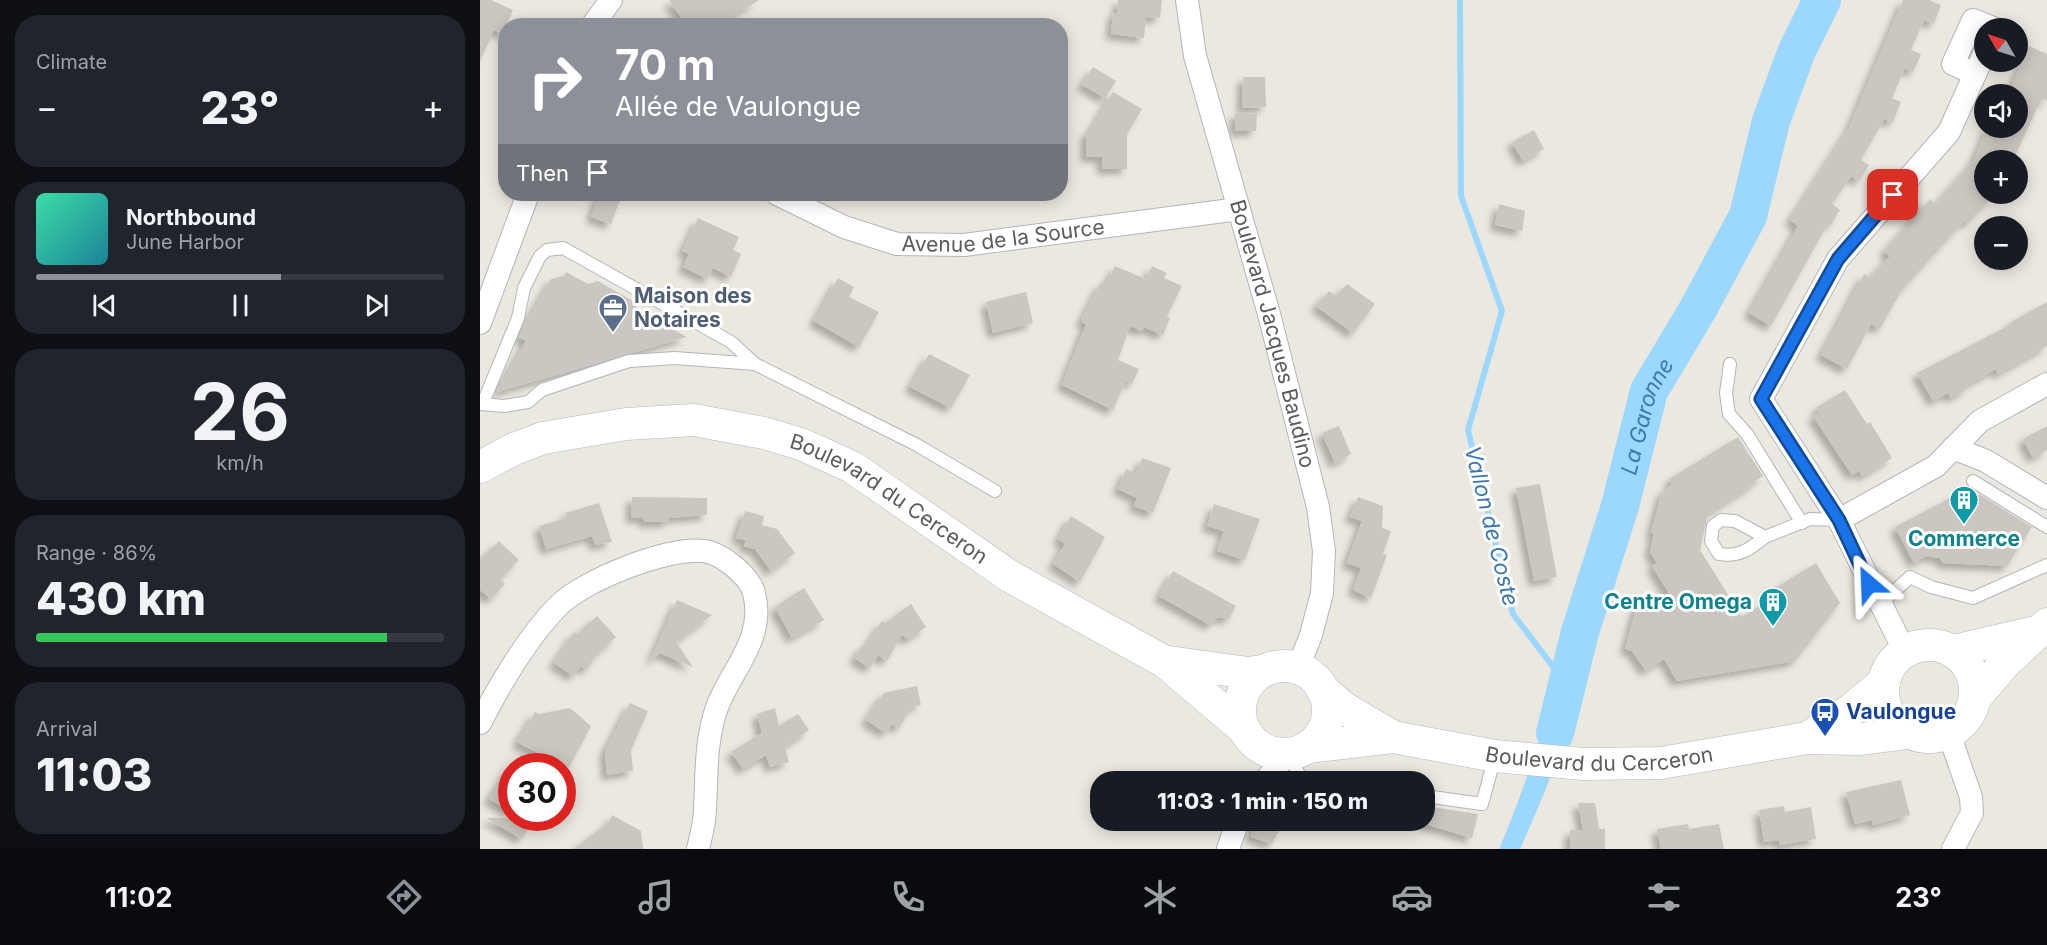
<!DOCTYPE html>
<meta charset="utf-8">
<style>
:root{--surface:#171b24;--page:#20242c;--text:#f1f3f6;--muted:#9ea1a6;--line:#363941;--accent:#8c9099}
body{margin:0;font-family:Inter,sans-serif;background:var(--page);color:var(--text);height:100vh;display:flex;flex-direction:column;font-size:22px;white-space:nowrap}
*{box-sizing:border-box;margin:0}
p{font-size:20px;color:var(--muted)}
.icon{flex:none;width:33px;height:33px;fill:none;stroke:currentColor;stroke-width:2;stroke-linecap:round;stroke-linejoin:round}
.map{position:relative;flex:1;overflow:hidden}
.details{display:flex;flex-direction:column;gap:15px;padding:15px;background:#0d0f14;width:480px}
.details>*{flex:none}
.banner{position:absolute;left:18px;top:18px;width:570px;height:183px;border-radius:24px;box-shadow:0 3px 15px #0003;background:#8c9099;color:#fff;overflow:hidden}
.needle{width:39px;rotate:309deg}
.tools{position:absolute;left:1494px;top:18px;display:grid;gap:12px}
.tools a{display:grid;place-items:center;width:54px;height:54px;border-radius:50%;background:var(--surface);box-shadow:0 3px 15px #0003;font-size:30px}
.speed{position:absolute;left:18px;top:753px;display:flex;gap:12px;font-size:30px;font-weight:700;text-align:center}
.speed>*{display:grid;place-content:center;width:78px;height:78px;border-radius:50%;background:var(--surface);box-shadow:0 3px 15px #0003;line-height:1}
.speed .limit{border:9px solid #d22;background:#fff;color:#111}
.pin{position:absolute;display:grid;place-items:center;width:51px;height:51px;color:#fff;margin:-26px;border-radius:12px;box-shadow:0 3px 9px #0006}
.me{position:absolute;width:66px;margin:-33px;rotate:334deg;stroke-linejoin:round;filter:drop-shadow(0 0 4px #0008)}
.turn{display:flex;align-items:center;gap:21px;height:126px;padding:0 18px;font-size:27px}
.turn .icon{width:78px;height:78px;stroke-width:2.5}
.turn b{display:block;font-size:42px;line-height:51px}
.then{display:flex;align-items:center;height:57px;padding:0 18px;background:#0003;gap:12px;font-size:22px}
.big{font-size:45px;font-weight:800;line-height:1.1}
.details .card{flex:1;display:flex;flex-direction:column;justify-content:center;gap:9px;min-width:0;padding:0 21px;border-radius:24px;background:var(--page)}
.details .dial{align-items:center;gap:0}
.dial b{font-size:78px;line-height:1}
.song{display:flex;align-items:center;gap:18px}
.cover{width:72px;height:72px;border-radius:9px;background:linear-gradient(135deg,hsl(160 70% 55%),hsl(190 70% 35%))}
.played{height:6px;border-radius:3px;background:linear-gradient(90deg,var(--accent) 60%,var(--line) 60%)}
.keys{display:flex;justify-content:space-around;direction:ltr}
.heat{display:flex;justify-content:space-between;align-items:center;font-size:33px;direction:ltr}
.charge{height:9px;border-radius:4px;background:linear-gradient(90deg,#34c759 86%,var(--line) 0)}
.trip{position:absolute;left:610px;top:771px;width:345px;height:60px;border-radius:24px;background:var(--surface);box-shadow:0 3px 15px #0003;font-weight:800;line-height:60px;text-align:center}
.menu{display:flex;height:96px;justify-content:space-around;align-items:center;background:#090b0e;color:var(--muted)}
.menu .icon{width:42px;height:42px}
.menu .active{color:var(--accent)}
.menu b{font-size:27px;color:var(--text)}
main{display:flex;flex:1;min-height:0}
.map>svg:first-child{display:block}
</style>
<main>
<section class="details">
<div class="card"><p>Climate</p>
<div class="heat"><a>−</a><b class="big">23°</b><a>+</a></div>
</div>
<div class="card">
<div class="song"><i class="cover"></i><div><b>Northbound</b><p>June Harbor</p></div></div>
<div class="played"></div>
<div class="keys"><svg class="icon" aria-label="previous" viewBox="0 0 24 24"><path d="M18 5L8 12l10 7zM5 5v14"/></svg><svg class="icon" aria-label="pause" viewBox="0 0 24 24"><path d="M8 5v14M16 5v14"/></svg><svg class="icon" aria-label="next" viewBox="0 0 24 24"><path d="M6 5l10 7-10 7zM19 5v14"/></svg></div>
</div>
<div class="card dial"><b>26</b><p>km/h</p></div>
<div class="card"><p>Range · 86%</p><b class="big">430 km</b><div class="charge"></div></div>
<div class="card"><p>Arrival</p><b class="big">11:03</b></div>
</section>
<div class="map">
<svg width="1567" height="849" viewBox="0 0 1567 849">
<defs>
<filter id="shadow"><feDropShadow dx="-5.5" dy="5.5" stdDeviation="3" flood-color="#0004"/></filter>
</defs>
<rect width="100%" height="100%" fill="#ebe8df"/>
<path fill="#9cd8fe" d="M1087 685C1091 740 1062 799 1040 849H1019C1043 794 1058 737 1087 685Z"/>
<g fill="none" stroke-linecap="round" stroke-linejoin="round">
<polyline stroke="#9cd8fe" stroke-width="6" points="980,0 981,196 1022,311 988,430 1033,614 1087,685"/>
<path stroke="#9cd8fe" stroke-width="38" id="s1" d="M1075 733 1100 632 1140 506 1169 391 1218 309 1268 216 1291 121 1316 53 1342 0"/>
</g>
<g fill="#cbc6c0" filter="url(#shadow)">
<polygon points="0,0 11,0 33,10 26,26 26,35 14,30 0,61"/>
<polygon points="189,0 279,0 237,26 207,26"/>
<polygon points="638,0 682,0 680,18 666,17 664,38 631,34 633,13 637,13"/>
<polygon points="1423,0 1449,0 1461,5 1454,24 1444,20 1431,50 1441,54 1433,72 1425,68 1412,98 1421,102 1413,122 1404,119 1381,160 1389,165 1379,181 1371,176 1352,204 1360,210 1350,226 1347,225 1291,326 1269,313 1318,226 1310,220 1369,128"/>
<polygon points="1549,46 1567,54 1567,101 1562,99 1557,108 1533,160 1504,160 1504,194 1515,194 1487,224 1484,221 1421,291 1400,329 1391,324 1367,369 1341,355 1384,274 1390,277 1410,256 1404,251 1450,199 1455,204 1494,160 1507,128 1538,128 1538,94 1528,94"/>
<polygon points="613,67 636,81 625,98 602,85"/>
<polygon points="763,77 785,77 786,107 762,108"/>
<polygon points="633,92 662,109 647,134 647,169 622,169 622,157 606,157 606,131 610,131"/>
<polygon points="755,113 777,114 776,131 755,131"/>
<polygon points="1054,130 1064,149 1043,161 1032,142"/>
<polygon points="119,194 142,194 131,224 111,217"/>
<polygon points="1019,204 1045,211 1042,231 1015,225"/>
<polygon points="218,218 259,237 253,250 261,254 251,277 233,268 228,279 203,267 209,254 202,251"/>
<polygon points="635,266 666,279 672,266 687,273 684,278 702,286 687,316 690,318 683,335 664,327 662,331 650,326 638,360 659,369 652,384 646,381 633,410 582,385 606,324 601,321 621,282 626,284"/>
<polygon points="86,272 108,284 118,281 158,304 155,309 207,337 17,392 46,341 39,337 43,328 71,279 84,276"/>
<polygon points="358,278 374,287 369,297 399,312 379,347 334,321"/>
<polygon points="867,284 895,304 873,333 836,306 849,291 856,296"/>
<polygon points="546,292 553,323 513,333 506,302"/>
<polygon points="1567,302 1567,346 1518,374 1516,369 1485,386 1487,389 1471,398 1468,393 1453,401 1437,373 1532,324 1531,322"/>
<polygon points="449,354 490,375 471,408 430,387"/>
<polygon points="1365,390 1387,424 1390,422 1412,458 1383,476 1379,471 1372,475 1333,416 1340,413 1336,408"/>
<polygon points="859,426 871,454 855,463 842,433"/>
<polygon points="1567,426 1567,450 1553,458 1543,439"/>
<polygon points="1258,437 1283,476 1275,481 1276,483 1228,514 1220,550 1262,617 1296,596 1292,590 1336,563 1360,603 1315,661 1197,681 1184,659 1166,671 1152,651 1145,649 1160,594 1195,603 1172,566 1177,563 1170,552 1174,533 1171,533 1182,492 1192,485 1189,479"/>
<polygon points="662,458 691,468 673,513 654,506 657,498 638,489 646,469 656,474"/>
<polygon points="1060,484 1077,577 1054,581 1036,488"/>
<polygon points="1489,488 1552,527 1527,566 1463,563 1460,558 1446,556 1434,563 1415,527"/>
<polygon points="152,497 227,498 227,515 189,518 188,522 165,522 162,517 151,518"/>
<polygon points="878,497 903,506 902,528 911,531 903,554 907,555 891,598 873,590 881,568 867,563 882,521 870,517"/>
<polygon points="119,503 132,542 115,545 112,536 66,549 59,526 87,518 85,513"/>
<polygon points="734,504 780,519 765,560 737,551 744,531 727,526"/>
<polygon points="265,511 284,516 282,525 297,529 315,553 291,571 275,549 264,546 266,540 256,538"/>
<polygon points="591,516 625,537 600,582 573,564 585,544 578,539"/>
<polygon points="19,541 39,560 20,579 25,584 11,599 0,590 0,560"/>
<polygon points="693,571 756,606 749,619 738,617 730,625 679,596"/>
<polygon points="324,588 344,620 312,638 295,607"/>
<polygon points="197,600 232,615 196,642 213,667 180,653 170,661"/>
<polygon points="431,604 446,627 429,639 422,635 407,661 398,655 390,668 374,658 383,645 386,646 402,621 405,623"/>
<polygon points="117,616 136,637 117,654 107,670 101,666 93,676 74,663 94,632 97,634"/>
<polygon points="437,686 441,705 432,707 419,728 412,724 406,733 386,720 404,693"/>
<polygon points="150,703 168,711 151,750 153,771 127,775 125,751"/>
<polygon points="90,708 111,726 90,766 83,766 37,742 55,712 59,714"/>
<polygon points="295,708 299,726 318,714 329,730 305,747 309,762 290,767 286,755 263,769 251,752 282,733 277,714"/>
<polygon points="32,763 32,812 9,799"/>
<polygon points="1421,780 1430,815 1393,825 1392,820 1375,824 1366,792"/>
<polygon points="1098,803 1115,803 1119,829 1125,829 1125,849 1090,849 1090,830 1103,830"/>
<polygon points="945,806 998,814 992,838 945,824"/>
<polygon points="1304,806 1305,812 1331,807 1336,839 1300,845 1299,840 1284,842 1279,810"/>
<polygon points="132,815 161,831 163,849 94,849 129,822"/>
<polygon points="6,818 54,818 42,839"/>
<polygon points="775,820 804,820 792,844 771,837"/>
<polygon points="1208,824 1209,829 1239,824 1244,849 1181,849 1177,829"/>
</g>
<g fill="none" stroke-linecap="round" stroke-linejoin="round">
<g stroke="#b2b6ba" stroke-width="14">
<g id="service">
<polyline points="1250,364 1246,393 1249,414 1267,434 1322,523"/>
<polyline points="3,403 38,318 44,288 60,256 67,250 83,248 251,342 275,364"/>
<polyline points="0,404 24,406 48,402 62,390 149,361 195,358 275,364 437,445 515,491"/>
<polyline points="1493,481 1567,527"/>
<path d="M1285 537C1269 550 1259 557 1239 554L1231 541 1233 526 1241 520 1255 521 1285 537 1330 519 1359 520"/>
<polyline points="1399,605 1430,577 1451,587 1493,598 1567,565"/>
<polyline points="808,753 823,782"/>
<polyline points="945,796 1002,804 1015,757"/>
</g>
</g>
<g stroke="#b2b6ba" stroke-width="24">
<g id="minor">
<path id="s2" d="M707 0 715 56 789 314 838 507 844 551 842 593 831 635 818 668"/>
<polyline points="112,26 131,0"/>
<polyline points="1495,74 1473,64 1493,20 1513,28"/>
<path id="s3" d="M297 194 364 227 417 244 484 245 759 209"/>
<polyline points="0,323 48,194"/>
<polyline points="1473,448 1506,461 1567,498"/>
<polyline points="1359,520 1456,466 1500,421 1567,384"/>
<polyline points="1425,652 1359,520 1281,399 1358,259 1469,132 1504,54"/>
<path d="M0 723C21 682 46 639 78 606 104 580 187 547 224 551 241 553 270 576 274 593 286 640 250 670 236 710 225 745 227 773 225 809 225 822 221 836 218 849"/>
<polyline points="1469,734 1491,797 1492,813 1473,849"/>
<polyline points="784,782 808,753"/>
<polyline points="748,849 758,820"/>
</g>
</g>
<g stroke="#b3b7bc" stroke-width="33">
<g id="secondary">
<path id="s4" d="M0 467 34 449 63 438 146 424 214 420 284 433 321 444 372 467 531 577 685 662 764 729"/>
<circle cx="1449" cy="691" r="46"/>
<polyline points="1473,651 1555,632"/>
<polyline points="689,662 768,673 782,671"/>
<circle cx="804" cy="710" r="44"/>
<polyline points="842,689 864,708 913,737"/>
<polyline points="1495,698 1525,663 1567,624"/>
<polyline points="1327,738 1371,710 1404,682"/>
<path id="s5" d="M828 747 913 737 1015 756 1103 764 1181 763 1327 738 1381 739 1428 733"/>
</g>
</g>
<use href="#service" stroke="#fff" stroke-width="12"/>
<use href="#minor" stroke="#fff" stroke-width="22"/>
<use href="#secondary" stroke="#fff" stroke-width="32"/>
</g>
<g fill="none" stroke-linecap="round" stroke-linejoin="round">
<g stroke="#114b97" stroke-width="15">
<polyline id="route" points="1389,584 1359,520 1281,399 1358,259 1413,195"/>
</g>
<use href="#route" stroke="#1a73e8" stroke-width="10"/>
</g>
<defs>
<g id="office-pin" transform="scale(1.5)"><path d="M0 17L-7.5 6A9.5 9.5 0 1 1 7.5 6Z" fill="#5c6f8a" stroke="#fff"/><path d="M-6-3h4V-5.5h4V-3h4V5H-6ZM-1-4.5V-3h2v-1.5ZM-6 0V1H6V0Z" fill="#fff"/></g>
<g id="building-pin" transform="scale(1.5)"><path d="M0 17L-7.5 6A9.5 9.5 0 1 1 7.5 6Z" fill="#0f9aa8" stroke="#fff"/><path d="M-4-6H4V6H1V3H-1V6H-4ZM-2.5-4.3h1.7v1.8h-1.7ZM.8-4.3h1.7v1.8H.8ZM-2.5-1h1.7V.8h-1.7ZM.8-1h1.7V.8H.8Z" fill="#fff"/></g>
<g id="bus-pin" transform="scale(1.5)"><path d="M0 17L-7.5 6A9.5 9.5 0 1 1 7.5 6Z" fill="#1a4fb4" stroke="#fff"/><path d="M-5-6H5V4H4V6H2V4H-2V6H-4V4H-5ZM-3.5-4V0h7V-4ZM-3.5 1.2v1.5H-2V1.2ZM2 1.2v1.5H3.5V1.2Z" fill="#fff"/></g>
</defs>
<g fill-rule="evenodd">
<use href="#office-pin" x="133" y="308"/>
<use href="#building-pin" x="1484" y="500"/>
<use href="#building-pin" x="1293" y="602"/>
<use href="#bus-pin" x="1345" y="712"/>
</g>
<g text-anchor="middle" stroke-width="6" stroke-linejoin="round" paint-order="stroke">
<g font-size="21" fill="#585c60" stroke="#fff">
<text dy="7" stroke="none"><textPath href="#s3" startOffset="237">Avenue de la Source</textPath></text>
<text dy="7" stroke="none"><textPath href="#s2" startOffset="345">Boulevard Jacques Baudino</textPath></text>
<text dy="7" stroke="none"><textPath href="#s4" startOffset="435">Boulevard du Cerceron</textPath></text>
<text dy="7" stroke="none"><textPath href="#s5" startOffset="294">Boulevard du Cerceron</textPath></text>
</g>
<g font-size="21" font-weight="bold" fill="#4e5e75" stroke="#fff" text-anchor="start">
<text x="154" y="303">Maison des<tspan x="154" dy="24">Notaires</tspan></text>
</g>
<g font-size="21" font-weight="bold" fill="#0d838f" stroke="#fff">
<text x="1484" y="546">Commerce</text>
<text x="1272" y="609" text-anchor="end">Centre Omega</text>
</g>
<g font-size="21" font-weight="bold" fill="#164399" stroke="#fff" text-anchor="start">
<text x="1366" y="719">Vaulongue</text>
</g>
<g font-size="22" font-style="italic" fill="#3b78ae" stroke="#fff">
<text dy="8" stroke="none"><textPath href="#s1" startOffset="330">La Garonne</textPath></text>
<text transform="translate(1012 526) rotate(76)" y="8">Vallon de Coste</text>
</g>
</g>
</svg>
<div class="tools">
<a><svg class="needle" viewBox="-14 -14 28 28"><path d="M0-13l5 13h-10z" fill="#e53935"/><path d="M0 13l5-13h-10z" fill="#9ea1a6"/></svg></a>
<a><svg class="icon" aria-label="sound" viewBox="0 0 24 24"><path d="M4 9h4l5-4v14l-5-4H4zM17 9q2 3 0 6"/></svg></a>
<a>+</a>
<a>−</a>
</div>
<div class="speed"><div class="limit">30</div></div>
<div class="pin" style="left:1413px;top:195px;background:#d93025"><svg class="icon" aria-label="arrive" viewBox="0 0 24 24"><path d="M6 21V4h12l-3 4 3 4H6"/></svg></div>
<svg class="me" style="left:1389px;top:584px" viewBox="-20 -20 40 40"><path d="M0-17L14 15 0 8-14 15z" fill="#1a73e8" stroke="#fff" stroke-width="4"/></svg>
<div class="trip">11:03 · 1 min · 150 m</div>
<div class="banner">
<div class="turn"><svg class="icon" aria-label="right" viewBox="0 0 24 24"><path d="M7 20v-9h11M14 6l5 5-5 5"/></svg><div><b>70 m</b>Allée de Vaulongue</div></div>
<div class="then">Then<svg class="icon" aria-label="arrive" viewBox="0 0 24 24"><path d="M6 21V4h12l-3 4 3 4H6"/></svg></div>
</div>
</div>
</main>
<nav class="menu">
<b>11:02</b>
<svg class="icon active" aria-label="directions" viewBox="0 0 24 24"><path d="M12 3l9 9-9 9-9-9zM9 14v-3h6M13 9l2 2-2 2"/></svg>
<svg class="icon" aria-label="music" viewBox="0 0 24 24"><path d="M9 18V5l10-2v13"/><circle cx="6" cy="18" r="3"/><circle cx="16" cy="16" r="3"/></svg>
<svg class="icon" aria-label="phone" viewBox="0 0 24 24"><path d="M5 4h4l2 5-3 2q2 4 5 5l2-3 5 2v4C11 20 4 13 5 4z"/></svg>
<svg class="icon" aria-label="climate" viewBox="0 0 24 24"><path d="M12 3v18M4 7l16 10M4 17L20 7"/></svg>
<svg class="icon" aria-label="car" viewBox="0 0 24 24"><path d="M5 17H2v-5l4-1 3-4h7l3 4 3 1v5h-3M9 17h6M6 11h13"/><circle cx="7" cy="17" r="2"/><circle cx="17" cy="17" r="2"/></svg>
<svg class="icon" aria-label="filters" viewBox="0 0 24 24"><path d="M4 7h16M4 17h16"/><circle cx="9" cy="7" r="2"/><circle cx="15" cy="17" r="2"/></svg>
<b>23°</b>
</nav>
